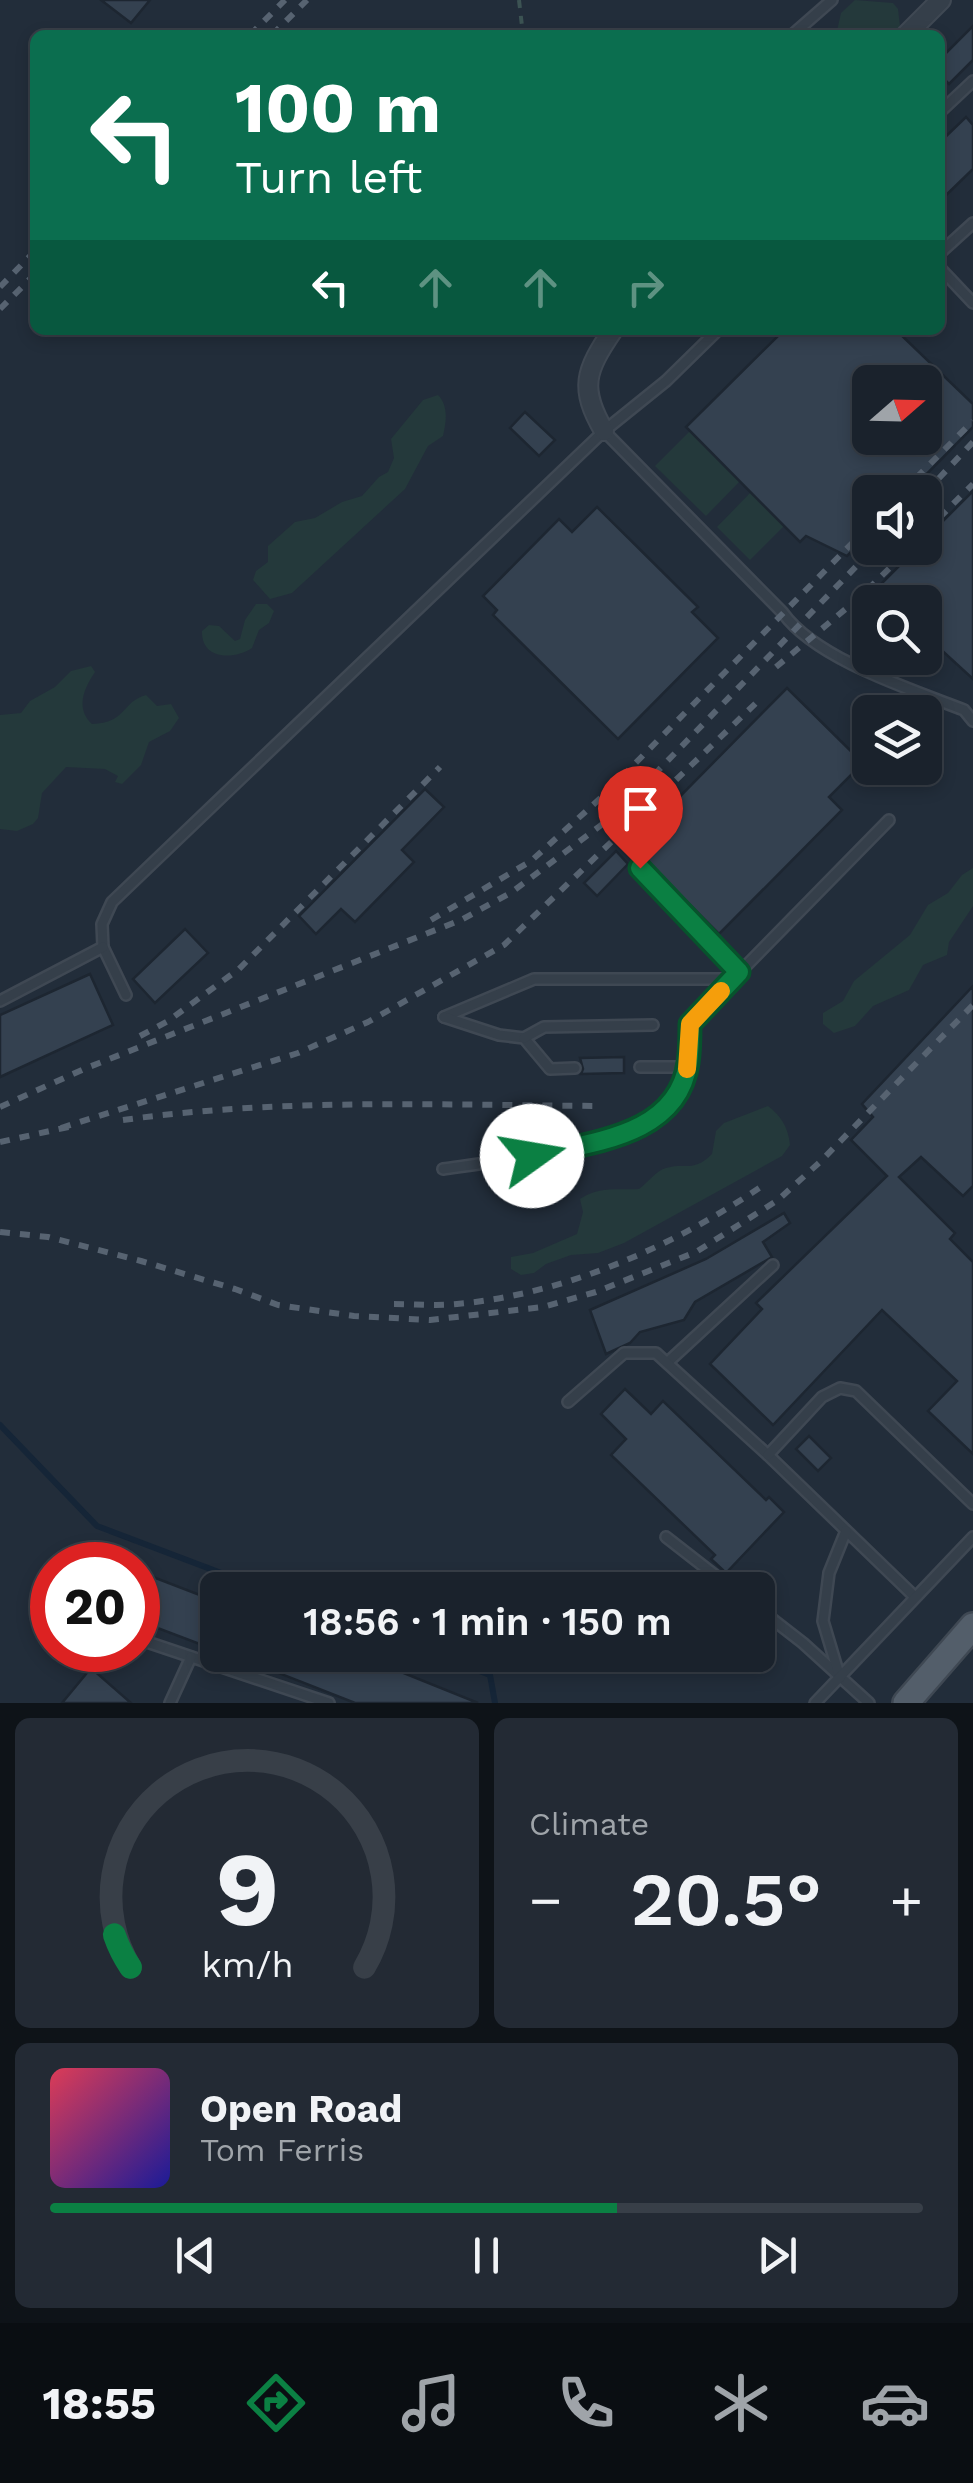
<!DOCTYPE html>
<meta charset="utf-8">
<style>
:root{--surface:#1a222c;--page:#232a34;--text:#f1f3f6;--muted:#9fa4a9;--line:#383f48;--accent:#0b8043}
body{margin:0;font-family:"Work Sans",sans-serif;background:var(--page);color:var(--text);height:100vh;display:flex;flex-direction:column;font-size:38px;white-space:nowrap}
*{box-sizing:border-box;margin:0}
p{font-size:32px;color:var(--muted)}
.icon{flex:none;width:55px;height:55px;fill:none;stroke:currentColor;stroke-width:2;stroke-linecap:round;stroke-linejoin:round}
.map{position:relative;height:1703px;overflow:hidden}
.details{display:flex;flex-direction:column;gap:15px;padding:15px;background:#0e1318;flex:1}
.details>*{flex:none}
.banner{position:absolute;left:30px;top:30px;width:915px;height:305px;border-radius:15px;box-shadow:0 5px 15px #0003,0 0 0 2px var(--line);background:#0b6e4f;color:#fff;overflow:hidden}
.needle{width:65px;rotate:70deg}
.tools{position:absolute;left:852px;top:365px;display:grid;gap:20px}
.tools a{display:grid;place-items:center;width:90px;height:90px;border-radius:15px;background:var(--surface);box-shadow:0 5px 15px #0003,0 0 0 2px var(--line);font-size:50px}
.speed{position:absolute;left:30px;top:1542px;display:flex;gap:20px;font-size:50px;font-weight:700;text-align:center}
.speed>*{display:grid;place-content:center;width:130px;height:130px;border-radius:50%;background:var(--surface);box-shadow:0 5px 15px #0003,0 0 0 2px var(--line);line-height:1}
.speed .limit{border:15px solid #d22;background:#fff;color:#111}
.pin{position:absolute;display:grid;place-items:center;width:85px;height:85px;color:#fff;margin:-102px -42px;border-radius:50% 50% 50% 0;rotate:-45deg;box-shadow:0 0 10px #0007}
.pin .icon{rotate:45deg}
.me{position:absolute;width:110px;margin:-55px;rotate:77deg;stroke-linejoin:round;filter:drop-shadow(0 0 8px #0008)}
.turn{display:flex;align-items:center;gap:35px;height:210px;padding:0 40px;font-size:45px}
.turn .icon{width:130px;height:130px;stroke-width:2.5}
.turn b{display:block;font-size:70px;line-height:85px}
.lanes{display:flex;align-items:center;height:95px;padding:0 40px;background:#0003;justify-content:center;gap:50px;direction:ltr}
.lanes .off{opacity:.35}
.big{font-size:75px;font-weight:600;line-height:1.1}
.details .card{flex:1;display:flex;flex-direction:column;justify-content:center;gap:15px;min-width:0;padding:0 35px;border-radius:15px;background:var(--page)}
.details .dial{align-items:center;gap:0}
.dial svg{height:260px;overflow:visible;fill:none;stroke:var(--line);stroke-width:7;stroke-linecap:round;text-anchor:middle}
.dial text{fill:var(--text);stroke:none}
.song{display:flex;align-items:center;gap:30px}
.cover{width:120px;height:120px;border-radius:15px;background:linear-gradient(135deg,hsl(350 70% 55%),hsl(240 70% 35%))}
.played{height:10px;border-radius:5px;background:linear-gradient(90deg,var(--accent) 65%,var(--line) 65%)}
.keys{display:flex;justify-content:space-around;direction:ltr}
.heat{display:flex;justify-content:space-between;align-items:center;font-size:55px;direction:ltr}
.details .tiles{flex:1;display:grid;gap:15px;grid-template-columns:1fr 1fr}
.card:last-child{grid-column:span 2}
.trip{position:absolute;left:200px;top:1572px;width:575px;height:100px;border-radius:15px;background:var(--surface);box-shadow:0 5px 15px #0003,0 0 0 2px var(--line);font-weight:600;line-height:100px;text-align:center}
.tabs{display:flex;height:160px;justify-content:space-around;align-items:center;background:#0a0e12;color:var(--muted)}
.tabs .icon{width:70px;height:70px}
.tabs .active{color:var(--accent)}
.tabs b{font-size:45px;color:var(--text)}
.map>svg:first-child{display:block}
</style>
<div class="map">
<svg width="973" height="1703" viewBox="0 0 973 1703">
<rect width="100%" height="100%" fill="#222d3a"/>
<g fill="#24393b">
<polygon points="855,0 893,3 898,9 900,26 891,35 836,35 841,13"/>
<path d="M438 395C449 406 446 423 443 436L428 446 405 489 292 593 270 599 253 580 256 571 268 562V546L295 522 315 518 342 502 362 496 379 477 388 472 394 458 391 439 423 400Z"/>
<polygon points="690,431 740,481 706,516 655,466"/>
<polygon points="751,492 784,526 750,560 717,527"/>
<path d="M256 604H267L274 611 269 623 259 630 252 648C234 660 201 660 202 631L209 625 219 626 235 641 240 639 245 620Z"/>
<path d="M91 666 95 672C84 688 75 709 92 724 127 723 121 702 146 695L157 706 171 704 179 718 170 731 149 742 141 765 122 784 115 782 118 776 105 769 66 767 42 793 38 818 33 824 17 831 0 829V715L21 713 30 701 55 687 71 671Z"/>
<polygon points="973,868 973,906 949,942 947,955 923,965 909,990 873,1006 855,1026 834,1033 823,1024 823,1013 843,1001 854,981 910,935 928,905 948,893 962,875"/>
<path d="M768 1106C782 1117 788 1127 790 1145L782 1156 624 1243 598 1253 571 1255 546 1264 534 1273 521 1275 511 1269V1257L533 1253 577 1234 583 1212 580 1199C599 1186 617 1190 639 1189 648 1183 655 1171 666 1168 686 1162 693 1173 712 1154L716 1131 724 1123Z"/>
</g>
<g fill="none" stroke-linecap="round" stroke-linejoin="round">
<g stroke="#152537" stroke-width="6">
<polyline points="0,1425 97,1526 266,1590"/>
<polyline points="437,1655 490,1675 495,1703"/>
</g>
</g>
<g fill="#344150" stroke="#1d2631" stroke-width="2.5" fill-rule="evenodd">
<polygon points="101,0 150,0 131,23"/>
<polygon points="973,26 973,60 949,84 940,75 940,59"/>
<polygon points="966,117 973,125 973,169 940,201 940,142"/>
<path d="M784 330H896L973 404V427L909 492H870V533L847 556 806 536 800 542 686 427ZM870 382H925V438H870Z"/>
<polygon points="525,412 555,440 539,456 510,428"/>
<polygon points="973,491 973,679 925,635 925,602 890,602 876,589 917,548 925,548 925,539"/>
<polygon points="597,507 698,607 692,612 718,638 618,739 493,615 497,610 483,596 559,519 572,532"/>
<polygon points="787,688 863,763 829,797 842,810 719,934 631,846"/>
<polygon points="425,789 444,807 402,850 414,862 355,922 341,909 316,934 299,916"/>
<polygon points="616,851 628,864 597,896 584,883"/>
<polygon points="185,929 208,953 155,1003 133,979"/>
<polygon points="90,974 113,1025 0,1077 0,1015"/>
<polygon points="973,986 973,1186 963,1196 921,1157 899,1177 955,1233 950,1239 973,1262 973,1454 928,1411 957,1381 882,1310 773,1425 710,1364 762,1309 756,1303 887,1176 851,1140 873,1117 862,1104"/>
<polygon points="624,1057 624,1073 581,1074 583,1069 580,1058"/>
<polygon points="784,1213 790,1223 763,1242 772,1257 695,1302 684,1320 640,1332 630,1343 606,1354 590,1310 706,1259"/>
<polygon points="625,1389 651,1414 663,1401 766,1500 769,1497 784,1512 726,1573 711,1559 715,1555 611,1455 626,1439 601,1414"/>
<polygon points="809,1436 831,1458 818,1471 796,1449"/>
<polygon points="153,1577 218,1602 218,1651 139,1621"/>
<polygon points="233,1655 359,1655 478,1703 355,1703"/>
<polygon points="91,1668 131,1703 62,1703"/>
</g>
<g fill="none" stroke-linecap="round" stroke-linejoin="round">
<g stroke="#3f4853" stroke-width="14">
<g id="service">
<polyline points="792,35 832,0"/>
<polyline points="940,112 973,81"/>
<polyline points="940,253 973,223"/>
<polyline points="940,268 973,303"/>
<path d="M604 431 783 613C816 659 910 689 964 710L973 721"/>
<polyline points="640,868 739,972"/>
<polyline points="126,995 103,947 102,924 112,902 604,431 666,381 718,330"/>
<polyline points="0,1001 103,947"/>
<polyline points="444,1017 534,979 732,979"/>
<polyline points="444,1017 499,1035 524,1038 550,1069 575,1068"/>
<polyline points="524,1038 544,1027 653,1025"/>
<polyline points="640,1067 688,1067"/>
<path d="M443 1169C491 1162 645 1145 670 1105 687 1078 689 1053 690 1023L889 820"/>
<polyline points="668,1362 773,1265"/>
<polyline points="568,1402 624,1353 656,1353 768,1455 914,1596"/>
<polyline points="768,1455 822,1397 840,1388 856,1391 973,1504"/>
<polyline points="666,1537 734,1590"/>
<polyline points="758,1608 803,1643 869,1703"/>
<polyline points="138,1639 329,1703"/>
<polyline points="840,1678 823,1621 829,1573 846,1531"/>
<polyline points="170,1703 191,1657"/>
<polyline points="815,1703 973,1537"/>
</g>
</g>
<g stroke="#3f4853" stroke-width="22">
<g id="minor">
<polyline points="906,35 941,0"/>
<path d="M604 431C579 388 585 371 613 330"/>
</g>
</g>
<g stroke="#3f4853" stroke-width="30">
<polyline id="primary" points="906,1703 973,1626"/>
</g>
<polyline stroke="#3c5353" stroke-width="4" stroke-dasharray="8 8" stroke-linecap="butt" points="519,0 523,35"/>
<use href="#service" stroke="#353f4a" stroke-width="9"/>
<use href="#minor" stroke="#353f4a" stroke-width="18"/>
<use href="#primary" stroke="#535e6a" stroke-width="25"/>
<g stroke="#576371" stroke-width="6" stroke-dasharray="10 10" stroke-linecap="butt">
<polyline points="250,35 285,0"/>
<polyline points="272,35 307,0"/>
<polyline points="0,287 35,251"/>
<polyline points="0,309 35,274"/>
<polyline points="902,492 973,421"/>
<polyline points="925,493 973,442"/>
<polyline points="925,532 973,484"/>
<polyline points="776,667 860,597 910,548"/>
<polyline points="431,920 531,861 605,794 870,525"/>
<polyline points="140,1036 168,1021 239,969 440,767"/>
<polyline points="0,1107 84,1069 461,920 512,892 616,814 874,548"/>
<path d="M123 1120C281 1098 442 1105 602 1106"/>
<polyline points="61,1128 298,1053 368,1022 504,945 756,703"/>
<polyline points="0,1142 73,1126"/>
<polyline points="0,1232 48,1237 141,1261 235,1289 278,1305 354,1316 430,1320 543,1307 596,1292 696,1252 778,1200 821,1161 973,1005"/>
<path d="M394 1304C415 1304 436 1306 457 1304 566 1294 675 1246 765 1184"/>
</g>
</g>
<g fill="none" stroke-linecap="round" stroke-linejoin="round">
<g stroke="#07532c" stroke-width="25">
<path id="route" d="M532 1156C590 1142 677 1137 688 1063 690 1050 690 1036 690 1024L739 972 640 868"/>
</g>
<use href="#route" stroke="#0b8043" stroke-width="18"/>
<polyline stroke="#f59e0b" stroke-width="18" points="687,1069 690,1024 721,991"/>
</g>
</svg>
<div class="tools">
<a><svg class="needle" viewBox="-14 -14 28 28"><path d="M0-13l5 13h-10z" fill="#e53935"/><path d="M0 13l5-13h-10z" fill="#9fa4a9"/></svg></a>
<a><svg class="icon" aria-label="sound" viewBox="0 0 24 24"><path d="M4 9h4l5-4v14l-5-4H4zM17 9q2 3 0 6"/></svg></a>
<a><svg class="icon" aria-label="search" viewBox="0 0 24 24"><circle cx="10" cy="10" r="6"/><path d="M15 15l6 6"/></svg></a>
<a><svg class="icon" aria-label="layers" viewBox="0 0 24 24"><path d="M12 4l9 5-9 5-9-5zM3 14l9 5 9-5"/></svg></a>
</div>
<div class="speed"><div class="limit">20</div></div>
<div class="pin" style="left:640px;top:868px;background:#d93025"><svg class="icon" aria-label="arrive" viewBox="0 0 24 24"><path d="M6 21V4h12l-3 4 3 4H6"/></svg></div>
<svg class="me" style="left:532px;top:1156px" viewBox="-20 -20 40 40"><circle r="19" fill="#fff"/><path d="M0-13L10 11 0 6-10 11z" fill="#0b8043"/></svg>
<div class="trip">18:56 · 1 min · 150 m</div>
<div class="banner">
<div class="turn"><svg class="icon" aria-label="left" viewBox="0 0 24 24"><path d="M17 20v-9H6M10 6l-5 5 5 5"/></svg><div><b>100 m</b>Turn left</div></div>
<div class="lanes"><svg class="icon" aria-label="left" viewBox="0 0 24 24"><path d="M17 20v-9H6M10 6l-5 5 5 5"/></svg><svg class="icon off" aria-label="ahead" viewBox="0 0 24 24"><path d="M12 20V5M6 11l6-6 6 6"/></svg><svg class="icon off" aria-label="ahead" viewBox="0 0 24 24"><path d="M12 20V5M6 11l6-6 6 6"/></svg><svg class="icon off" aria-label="right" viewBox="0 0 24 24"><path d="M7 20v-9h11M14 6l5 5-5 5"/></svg></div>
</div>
</div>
<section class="details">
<div class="tiles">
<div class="card dial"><svg viewBox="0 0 100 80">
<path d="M14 69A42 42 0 1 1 86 69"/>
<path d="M14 69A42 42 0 0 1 9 59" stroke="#0b8043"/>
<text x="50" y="56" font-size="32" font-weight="700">9</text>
<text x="50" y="72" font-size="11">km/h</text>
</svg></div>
<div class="card"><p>Climate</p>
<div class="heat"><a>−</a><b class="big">20.5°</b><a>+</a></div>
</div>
<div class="card">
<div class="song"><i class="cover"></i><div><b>Open Road</b><p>Tom Ferris</p></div></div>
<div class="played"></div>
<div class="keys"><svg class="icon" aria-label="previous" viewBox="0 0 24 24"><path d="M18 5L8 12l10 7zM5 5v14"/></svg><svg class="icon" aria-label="pause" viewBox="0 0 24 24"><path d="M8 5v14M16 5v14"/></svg><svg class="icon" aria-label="next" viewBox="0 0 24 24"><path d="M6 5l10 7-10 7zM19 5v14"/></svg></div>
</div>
</div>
</section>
<nav class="tabs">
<b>18:55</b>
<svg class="icon active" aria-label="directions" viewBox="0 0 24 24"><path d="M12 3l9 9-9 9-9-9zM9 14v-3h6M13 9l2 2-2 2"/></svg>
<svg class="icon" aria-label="music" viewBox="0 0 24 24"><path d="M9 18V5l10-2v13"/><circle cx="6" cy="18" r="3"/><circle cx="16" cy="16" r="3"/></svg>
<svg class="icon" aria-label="phone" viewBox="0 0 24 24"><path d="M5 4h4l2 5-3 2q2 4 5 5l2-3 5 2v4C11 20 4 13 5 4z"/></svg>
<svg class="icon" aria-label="climate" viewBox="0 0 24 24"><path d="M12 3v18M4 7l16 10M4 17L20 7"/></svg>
<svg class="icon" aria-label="car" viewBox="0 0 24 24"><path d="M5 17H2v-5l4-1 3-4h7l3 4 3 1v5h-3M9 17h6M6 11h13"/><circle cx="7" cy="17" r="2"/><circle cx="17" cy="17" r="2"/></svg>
</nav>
